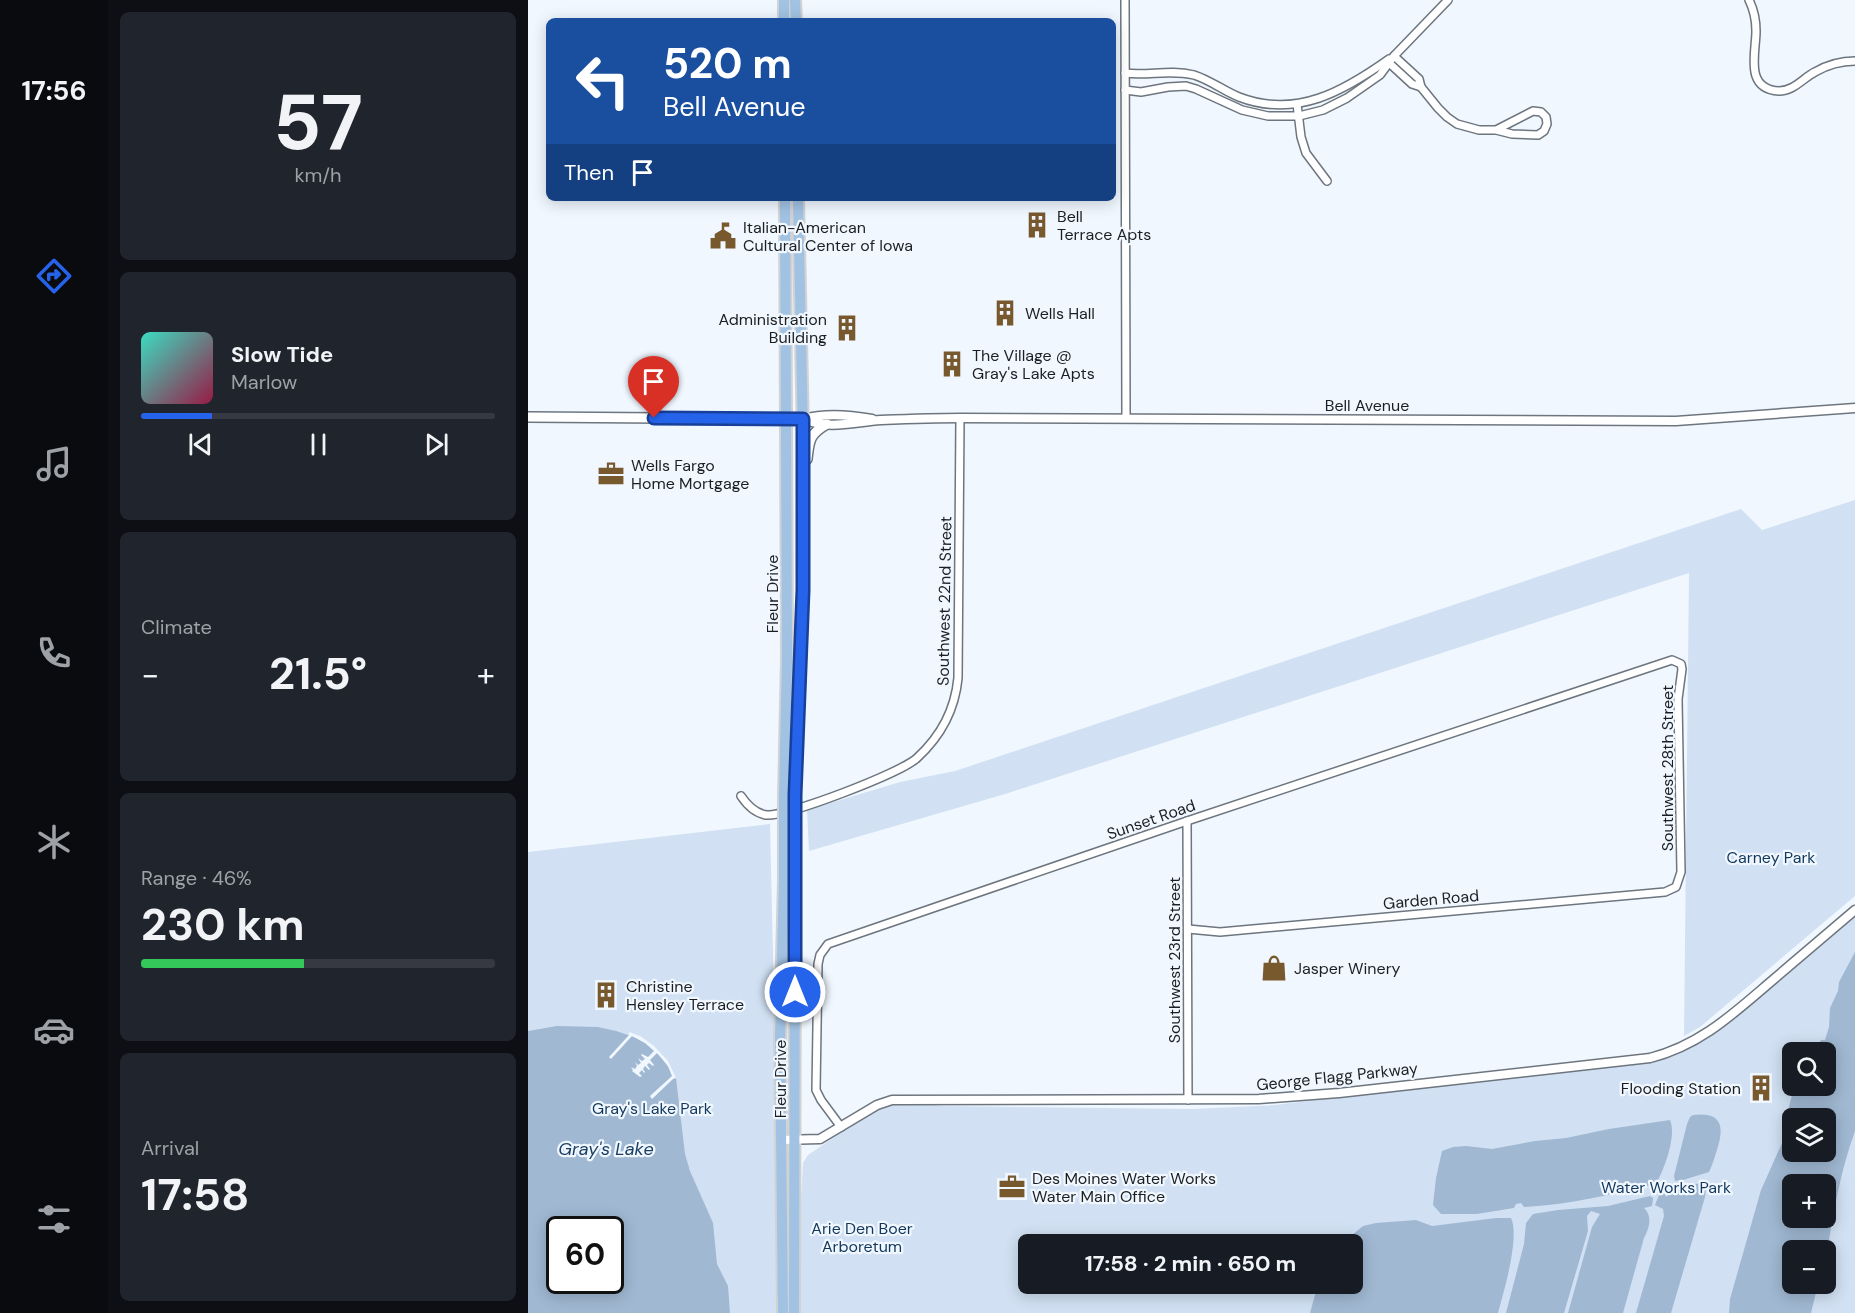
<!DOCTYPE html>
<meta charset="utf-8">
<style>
:root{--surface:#171b24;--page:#20242c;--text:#f1f3f6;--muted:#9ea1a6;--line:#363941;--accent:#2563eb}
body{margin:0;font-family:"DM Sans",sans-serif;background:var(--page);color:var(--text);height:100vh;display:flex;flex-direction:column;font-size:22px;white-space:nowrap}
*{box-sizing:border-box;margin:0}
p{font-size:20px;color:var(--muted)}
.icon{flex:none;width:33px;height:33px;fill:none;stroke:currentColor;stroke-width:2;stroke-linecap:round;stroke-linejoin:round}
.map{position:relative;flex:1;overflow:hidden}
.details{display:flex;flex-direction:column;gap:12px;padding:12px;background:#0d0f14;width:420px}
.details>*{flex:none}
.banner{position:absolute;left:18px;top:18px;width:570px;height:183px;border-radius:9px;box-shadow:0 3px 15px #0003;background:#1a4fa0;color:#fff;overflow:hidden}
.controls{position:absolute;left:1254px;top:1042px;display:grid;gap:12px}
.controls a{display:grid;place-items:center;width:54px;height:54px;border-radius:9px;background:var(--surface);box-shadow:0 3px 15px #0003;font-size:30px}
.speed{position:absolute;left:18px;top:1216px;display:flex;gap:12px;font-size:30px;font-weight:700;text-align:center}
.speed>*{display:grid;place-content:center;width:78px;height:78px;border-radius:50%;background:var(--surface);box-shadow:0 3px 15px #0003;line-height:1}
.speed .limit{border:3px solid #111;border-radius:9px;background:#fff;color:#111}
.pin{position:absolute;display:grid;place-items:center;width:51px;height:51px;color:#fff;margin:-62px -26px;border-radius:50% 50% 50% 0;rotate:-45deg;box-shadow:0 0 6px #0007}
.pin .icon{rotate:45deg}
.me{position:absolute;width:66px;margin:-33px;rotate:0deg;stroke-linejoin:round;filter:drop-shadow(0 0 4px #0008)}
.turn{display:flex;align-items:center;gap:21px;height:126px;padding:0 18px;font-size:27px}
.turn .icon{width:78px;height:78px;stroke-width:2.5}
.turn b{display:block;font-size:42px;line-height:51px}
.then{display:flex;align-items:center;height:57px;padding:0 18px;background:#0003;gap:12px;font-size:22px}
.big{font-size:45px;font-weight:700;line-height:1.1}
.details .card{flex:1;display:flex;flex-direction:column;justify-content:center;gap:9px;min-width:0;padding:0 21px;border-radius:9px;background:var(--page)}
.details .dial{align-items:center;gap:0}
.dial b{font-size:78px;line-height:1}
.song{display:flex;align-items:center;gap:18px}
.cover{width:72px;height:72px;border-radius:9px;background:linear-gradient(135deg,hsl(170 70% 55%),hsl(340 70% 35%))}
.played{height:6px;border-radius:3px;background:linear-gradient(90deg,var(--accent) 20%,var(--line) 20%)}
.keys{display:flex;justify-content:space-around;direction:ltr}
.heat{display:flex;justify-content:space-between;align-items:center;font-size:33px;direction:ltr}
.charge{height:9px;border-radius:4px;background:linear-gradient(90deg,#34c759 46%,var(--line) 0)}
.trip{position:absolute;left:490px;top:1234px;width:345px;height:60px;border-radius:9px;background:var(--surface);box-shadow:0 3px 15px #0003;font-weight:700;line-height:60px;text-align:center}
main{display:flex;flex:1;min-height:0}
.tab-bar{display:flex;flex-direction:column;width:108px;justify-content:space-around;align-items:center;background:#090b0e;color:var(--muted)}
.tab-bar .icon{width:42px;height:42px}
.tab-bar .current{color:var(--accent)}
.tab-bar b{font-size:27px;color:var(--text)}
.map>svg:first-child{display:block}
</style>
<main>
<nav class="tab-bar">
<b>17:56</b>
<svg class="icon current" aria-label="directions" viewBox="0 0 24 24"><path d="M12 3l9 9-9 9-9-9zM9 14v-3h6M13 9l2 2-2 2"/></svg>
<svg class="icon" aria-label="music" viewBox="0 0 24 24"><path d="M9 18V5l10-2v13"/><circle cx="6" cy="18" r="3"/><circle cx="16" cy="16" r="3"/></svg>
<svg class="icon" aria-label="phone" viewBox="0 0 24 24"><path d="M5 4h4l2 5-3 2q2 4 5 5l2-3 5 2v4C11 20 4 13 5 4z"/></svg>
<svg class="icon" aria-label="climate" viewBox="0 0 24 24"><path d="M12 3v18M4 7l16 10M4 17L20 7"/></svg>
<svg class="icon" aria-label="car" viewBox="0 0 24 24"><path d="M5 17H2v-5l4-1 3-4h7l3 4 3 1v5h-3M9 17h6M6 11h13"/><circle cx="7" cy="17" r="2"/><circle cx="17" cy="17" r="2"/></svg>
<svg class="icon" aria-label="filters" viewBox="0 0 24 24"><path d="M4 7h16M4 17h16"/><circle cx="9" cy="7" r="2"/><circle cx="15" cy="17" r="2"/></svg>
</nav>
<section class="details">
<div class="card dial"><b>57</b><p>km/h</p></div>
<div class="card">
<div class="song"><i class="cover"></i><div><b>Slow Tide</b><p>Marlow</p></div></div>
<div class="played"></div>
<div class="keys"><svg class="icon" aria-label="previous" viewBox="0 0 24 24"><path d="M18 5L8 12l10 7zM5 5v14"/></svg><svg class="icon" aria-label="pause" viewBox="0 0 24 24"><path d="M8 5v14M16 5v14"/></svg><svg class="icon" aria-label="next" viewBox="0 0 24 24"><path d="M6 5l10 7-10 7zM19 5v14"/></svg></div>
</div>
<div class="card"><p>Climate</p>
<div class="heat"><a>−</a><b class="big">21.5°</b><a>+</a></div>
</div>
<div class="card"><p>Range · 46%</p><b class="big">230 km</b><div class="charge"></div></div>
<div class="card"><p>Arrival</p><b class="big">17:58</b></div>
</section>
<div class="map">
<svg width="1327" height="1313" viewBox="0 0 1327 1313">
<rect width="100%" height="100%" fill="#f0f7ff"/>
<g fill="#d1e1f3" fill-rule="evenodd">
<polygon points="1327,500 1327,896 1172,1027 1156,1036 1161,573 477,794 281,851 279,810 372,782 427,771 1213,509 1234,530"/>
<path d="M242 824 249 1127V1313H0V852ZM32 1230H82V1281H32Z"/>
<path d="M1327 914V1313H270L271 1236 275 1163 280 1155 349 1108 369 1103 404 1104 412 1106 665 1109 747 1105 923 1083 1122 1062 1140 1058 1180 1038ZM1264 1053H1298V1086H1264ZM1264 1119H1298V1152H1264ZM1264 1185H1298V1218H1264ZM501 1245H825V1284H501ZM1264 1251H1298V1284H1264Z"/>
</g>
<g fill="#a0b8d2" fill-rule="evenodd">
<path d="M1327 952V1131C1312 1172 1305 1215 1298 1258V1251H1264V1284H1290L1283 1313H1201L1202 1299 1233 1190 1263 1123 1259 1114 1266 1088 1267 1086H1298V1053H1285L1293 1040H1297L1301 1027 1302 1008 1310 991 1311 982ZM1264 1119H1298V1152H1264ZM1264 1185H1298V1218H1264Z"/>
<path d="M29 1026 70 1027 88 1031 109 1038 122 1046 134 1058 148 1078 157 1154 162 1171 185 1223 189 1264 200 1286 202 1313H0V1031ZM32 1230H82V1281H32Z"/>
<path d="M1165 1115C1197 1111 1196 1130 1188 1153 1186 1159 1184 1166 1181 1172L1155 1180 1147 1181 1146 1176 1159 1124 1162 1117Z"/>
<path d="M1142 1120C1149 1136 1136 1170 1128 1184 1084 1194 1041 1205 996 1207L993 1203 988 1204 986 1208 949 1214H913L905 1205 908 1178 914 1151 925 1147 938 1146 964 1149 1007 1141 1038 1138 1081 1129Z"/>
<polygon points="1172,1183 1178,1188 1177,1197 1143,1313 1108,1313 1136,1216 1135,1209 1127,1205 1131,1195 1137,1194 1138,1197 1144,1191"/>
<path d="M1122 1196 1125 1198 1124 1206 1116 1208C1125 1216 1121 1229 1116 1238L1095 1313H1040L1064 1227 1072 1214 1063 1211 1059 1216 1060 1231 1036 1313H978L996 1244 998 1223 1005 1214 1030 1210 1080 1206Z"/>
<path d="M968 1218H983C992 1237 976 1291 970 1313H782L790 1284H825V1245H812L835 1226 848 1223 888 1220 904 1226Z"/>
</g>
<polygon fill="#f0f7ff" points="101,1032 112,1036 126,1046 140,1061 148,1078 145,1079 124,1099 122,1096 144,1076 140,1066 129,1053 122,1060 126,1065 125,1066 121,1063 119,1065 122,1069 121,1070 117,1066 115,1069 117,1072 116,1073 114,1070 111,1073 114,1076 112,1077 104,1071 105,1070 103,1067 107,1069 109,1066 107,1062 110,1065 113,1063 110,1058 114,1061 117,1059 113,1055 114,1054 120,1057 126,1051 117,1043 104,1036 83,1059 81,1057 101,1035"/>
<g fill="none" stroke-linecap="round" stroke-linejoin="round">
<g stroke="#6d757e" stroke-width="10">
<g id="minor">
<polyline points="597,0 598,418"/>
<path d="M1221 0C1226 10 1228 20 1228 31 1228 53 1216 89 1251 91 1266 91 1275 78 1287 72 1299 65 1313 61 1327 61"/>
<polyline points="866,56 891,79 893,87 910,108 919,117 929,124 951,130 968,130 984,134 1010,135 1016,131 1019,124 1018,117 1013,112 1005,111 968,130"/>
<polyline points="859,61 884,84 893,87"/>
<path d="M597 73C620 76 642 69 666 75 682 80 696 91 711 97 768 119 816 91 861 59"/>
<polyline points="597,90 613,92 640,87 658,86 668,89 714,110 740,116 771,116 795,110 819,98 852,75 866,56 920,0"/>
<polyline points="769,104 773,137 778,153 799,181"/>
<path d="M213 796C219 805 227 813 238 815 258 817 373 773 389 758 413 736 427 710 430 678L432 418"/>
<polyline points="659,821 660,1100"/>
<polyline points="313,1127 293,1100 288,1090 290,964 292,955 300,944 659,821 1144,660 1153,664 1154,669 1150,699 1153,872 1148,887 1137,892 692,932 660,929"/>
</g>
</g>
<g stroke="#6d757e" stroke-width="11">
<g id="tertiary">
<path d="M275 419C302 430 325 422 353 420 379 419 405 418 432 418L1148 421 1327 408"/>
<path d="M275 419C297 413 322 415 344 419"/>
<path d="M253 1140 292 1139 349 1105 364 1100 731 1099 811 1093 1122 1058C1173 1045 1206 1013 1246 979 1273 956 1300 933 1327 910"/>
</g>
</g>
<g stroke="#6d757e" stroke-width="12">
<g id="secondary">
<polyline points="0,417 275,419"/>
<path d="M279 459C281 441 281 434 299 424"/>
</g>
</g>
<g stroke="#d1d2d3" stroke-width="14">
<g id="primary">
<polyline points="256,0 256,21"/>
<polyline points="267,0 268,21"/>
<polyline points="267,795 275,590 275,434 270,198"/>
<polyline points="256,799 259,658 257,198"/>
<polyline points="255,1313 252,1040 256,880"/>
<polyline points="266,1313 267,877"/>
</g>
</g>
<use href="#minor" stroke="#fff" stroke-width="7"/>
<use href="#tertiary" stroke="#fff" stroke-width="8"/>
<use href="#secondary" stroke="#fff" stroke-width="9"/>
<use href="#primary" stroke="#a1c2e3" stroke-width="10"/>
<g stroke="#d1d2d3" stroke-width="14" stroke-linecap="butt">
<g id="primary-bridge">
<polyline points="267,877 267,795"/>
<polyline points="256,880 256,799"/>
</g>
</g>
<use href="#primary-bridge" stroke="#a1c2e3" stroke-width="10"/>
</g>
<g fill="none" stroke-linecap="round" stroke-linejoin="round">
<g stroke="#184099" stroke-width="15">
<polyline id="route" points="126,418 275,419 275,590 267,795 267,992"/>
</g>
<use href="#route" stroke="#2563eb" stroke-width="10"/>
</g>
<defs>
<g id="building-bare" transform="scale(2.07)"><path d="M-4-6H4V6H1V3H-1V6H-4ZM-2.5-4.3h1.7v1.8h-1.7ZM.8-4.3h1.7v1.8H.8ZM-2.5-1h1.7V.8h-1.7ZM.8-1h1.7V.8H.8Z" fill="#78582d" stroke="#f0f7ff" stroke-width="2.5" paint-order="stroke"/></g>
<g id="civic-bare" transform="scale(2.07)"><path d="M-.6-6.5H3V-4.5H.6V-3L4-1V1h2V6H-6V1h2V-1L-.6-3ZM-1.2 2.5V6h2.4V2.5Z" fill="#78582d" stroke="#f0f7ff" stroke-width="2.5" paint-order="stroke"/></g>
<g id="office-bare" transform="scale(2.07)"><path d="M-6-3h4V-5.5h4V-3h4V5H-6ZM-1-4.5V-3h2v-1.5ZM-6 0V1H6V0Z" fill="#78582d" stroke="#f0f7ff" stroke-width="2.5" paint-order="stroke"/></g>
<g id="shop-bare" transform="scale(2.07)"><path d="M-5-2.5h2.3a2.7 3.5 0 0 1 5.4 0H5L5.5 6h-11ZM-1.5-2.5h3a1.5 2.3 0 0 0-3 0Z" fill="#78582d" stroke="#f0f7ff" stroke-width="2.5" paint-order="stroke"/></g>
</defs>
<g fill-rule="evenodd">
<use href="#building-bare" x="509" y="225"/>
<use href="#civic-bare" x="195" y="236"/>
<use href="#building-bare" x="477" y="313"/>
<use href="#building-bare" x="319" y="328"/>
<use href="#building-bare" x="424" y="364"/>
<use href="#office-bare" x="83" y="474"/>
<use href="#shop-bare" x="746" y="968"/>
<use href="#building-bare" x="78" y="995"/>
<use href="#building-bare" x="1233" y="1088"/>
<use href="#office-bare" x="484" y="1187"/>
</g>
<g text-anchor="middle" stroke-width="4.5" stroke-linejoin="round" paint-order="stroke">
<g font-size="16" fill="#1b1f22" stroke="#f0f7ff" text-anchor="start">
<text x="529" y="222">Bell<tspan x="529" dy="18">Terrace Apts</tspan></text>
<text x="215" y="233">Italian-American<tspan x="215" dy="18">Cultural Center of Iowa</tspan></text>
<text x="497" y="319">Wells Hall</text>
<text x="299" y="325" text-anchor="end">Administration<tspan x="299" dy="18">Building</tspan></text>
<text x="444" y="361">The Village @<tspan x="444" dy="18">Gray's Lake Apts</tspan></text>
<text x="103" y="471">Wells Fargo<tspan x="103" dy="18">Home Mortgage</tspan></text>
<text x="766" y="974">Jasper Winery</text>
<text x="98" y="992">Christine<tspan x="98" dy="18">Hensley Terrace</tspan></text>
<text x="1213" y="1094" text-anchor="end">Flooding Station</text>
<text x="504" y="1184">Des Moines Water Works<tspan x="504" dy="18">Water Main Office</tspan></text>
</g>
<g font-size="16" fill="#1b1f22" stroke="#f0f7ff">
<text x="839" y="411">Bell Avenue</text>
<text transform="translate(244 594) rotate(-90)" y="6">Fleur Drive</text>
<text transform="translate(416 601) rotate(-89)" y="6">Southwest 22nd Street</text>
<text transform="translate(1139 768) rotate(-90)" y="6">Southwest 28th Street</text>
<text transform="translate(623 819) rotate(-19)" y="6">Sunset Road</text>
<text transform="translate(903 899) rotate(-5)" y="6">Garden Road</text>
<text transform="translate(646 960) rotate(-90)" y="6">Southwest 23rd Street</text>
<text transform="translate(809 1076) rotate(-6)" y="6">George Flagg Parkway</text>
<text transform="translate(252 1079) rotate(-90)" y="6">Fleur Drive</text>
</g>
<g font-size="16" fill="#12385b" stroke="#f0f7ff">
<text x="1243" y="863">Carney Park</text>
<text x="124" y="1114">Gray's Lake Park</text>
<text x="1138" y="1193">Water Works Park</text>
<text x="334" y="1234">Arie Den Boer<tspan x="334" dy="18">Arboretum</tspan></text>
</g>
<g font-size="18" font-style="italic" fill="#193f63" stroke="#f0f7ff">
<text x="78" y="1155">Gray's Lake</text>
</g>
</g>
</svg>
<div class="controls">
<a><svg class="icon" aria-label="search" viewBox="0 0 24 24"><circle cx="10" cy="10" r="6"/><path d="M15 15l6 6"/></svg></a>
<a><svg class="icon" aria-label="layers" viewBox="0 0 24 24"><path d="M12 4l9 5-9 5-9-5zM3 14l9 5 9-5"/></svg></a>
<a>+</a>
<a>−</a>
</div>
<div class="speed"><div class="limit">60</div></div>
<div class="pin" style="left:126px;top:418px;background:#d93025"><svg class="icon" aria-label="arrive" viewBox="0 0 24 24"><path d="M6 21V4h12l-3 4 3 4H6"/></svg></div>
<svg class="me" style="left:267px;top:992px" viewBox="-20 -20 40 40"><circle r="17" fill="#2563eb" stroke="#fff" stroke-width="3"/><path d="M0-11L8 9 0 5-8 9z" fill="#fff"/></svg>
<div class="trip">17:58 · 2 min · 650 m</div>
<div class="banner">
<div class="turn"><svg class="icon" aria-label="left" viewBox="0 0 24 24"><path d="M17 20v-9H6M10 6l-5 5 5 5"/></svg><div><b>520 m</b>Bell Avenue</div></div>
<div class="then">Then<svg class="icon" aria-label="arrive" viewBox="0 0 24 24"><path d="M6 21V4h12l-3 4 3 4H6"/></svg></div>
</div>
</div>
</main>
